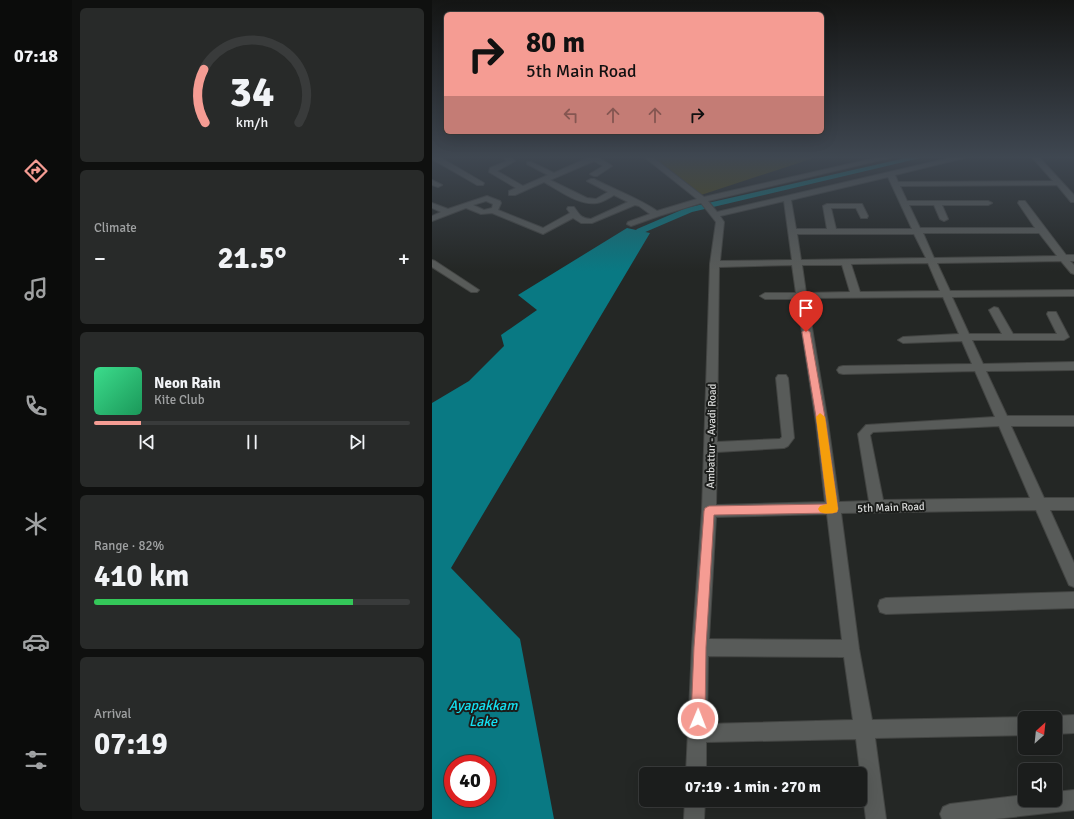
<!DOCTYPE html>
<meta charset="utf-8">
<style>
:root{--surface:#1b1d1c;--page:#282a29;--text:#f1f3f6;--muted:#a0a2a3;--line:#393b3b;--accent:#f59c93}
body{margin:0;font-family:Signika,sans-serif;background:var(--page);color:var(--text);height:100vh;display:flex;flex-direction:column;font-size:15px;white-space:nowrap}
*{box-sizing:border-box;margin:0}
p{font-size:13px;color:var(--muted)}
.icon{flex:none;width:22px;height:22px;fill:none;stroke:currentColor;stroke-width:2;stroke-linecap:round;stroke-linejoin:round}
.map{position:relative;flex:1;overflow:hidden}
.panel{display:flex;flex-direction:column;gap:8px;padding:8px;background:#0f100f;width:360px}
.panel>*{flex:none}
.hud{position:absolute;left:12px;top:12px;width:380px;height:122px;border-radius:6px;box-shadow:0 4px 16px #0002,0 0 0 1px var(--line);background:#f59c93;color:#111;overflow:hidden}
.needle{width:26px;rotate:27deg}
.buttons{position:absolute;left:586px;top:711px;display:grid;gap:8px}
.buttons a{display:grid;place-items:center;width:44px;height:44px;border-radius:6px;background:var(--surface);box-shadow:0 4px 16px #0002,0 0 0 1px var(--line);font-size:20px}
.speed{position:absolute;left:12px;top:755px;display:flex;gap:8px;font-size:20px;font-weight:700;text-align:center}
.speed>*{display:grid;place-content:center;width:52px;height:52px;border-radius:50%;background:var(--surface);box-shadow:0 4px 16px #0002,0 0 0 1px var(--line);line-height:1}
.speed .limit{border:6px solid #d22;background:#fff;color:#111}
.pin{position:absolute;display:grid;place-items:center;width:34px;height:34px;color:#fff;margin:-41px -17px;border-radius:50% 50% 50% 0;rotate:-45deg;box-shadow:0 0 4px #0007}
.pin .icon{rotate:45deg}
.me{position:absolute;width:44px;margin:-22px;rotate:1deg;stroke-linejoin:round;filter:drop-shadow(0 0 3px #0008)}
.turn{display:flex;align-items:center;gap:14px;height:84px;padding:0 16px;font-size:18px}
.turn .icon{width:52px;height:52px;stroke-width:2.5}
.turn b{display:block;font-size:28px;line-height:34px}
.lanes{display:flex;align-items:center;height:38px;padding:0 16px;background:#0003;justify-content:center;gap:20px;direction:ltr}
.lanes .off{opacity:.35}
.big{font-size:30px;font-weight:800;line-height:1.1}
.panel .card{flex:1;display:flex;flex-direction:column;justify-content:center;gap:6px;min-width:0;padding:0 14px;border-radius:6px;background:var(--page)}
.panel .dial{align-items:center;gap:0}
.dial svg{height:104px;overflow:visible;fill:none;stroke:var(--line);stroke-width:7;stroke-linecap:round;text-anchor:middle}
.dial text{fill:var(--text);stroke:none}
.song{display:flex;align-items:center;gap:12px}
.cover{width:48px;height:48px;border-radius:6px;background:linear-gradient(135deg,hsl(150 70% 55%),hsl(150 70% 35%))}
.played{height:4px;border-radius:2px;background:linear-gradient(90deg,var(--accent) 15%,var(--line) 15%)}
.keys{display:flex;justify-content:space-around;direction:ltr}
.heat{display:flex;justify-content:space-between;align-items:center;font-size:22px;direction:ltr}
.charge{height:6px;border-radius:3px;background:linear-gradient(90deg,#34c759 82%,var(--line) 0)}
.trip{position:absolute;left:207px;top:767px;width:228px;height:40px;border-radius:6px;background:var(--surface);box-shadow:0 4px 16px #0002,0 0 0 1px var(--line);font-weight:800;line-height:40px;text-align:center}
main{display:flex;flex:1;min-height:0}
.tab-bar{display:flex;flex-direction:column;width:72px;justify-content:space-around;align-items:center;background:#0b0c0b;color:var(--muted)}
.tab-bar .icon{width:28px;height:28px}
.tab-bar .selected{color:var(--accent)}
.tab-bar b{font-size:18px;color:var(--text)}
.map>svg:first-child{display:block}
</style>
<main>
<nav class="tab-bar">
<b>07:18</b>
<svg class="icon selected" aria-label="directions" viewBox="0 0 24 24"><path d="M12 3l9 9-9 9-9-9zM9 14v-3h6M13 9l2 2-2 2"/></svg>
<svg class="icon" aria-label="music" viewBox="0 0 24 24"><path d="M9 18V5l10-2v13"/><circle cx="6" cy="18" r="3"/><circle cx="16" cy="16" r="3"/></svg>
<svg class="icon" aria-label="phone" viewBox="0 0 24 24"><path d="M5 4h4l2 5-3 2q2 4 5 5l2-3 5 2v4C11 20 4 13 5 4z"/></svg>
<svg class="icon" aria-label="climate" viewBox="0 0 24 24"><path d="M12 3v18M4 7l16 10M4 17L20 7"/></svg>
<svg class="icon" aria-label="car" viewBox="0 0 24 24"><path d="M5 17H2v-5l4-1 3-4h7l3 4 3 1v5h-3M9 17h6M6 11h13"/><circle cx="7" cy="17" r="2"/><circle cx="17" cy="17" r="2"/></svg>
<svg class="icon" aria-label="filters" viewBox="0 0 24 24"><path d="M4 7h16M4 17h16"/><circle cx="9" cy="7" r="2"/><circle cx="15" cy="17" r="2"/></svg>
</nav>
<section class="panel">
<div class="card dial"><svg viewBox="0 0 100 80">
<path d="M14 69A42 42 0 1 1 86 69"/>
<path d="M14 69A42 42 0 0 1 13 28" stroke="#f59c93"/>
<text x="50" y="56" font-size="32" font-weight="700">34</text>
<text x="50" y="72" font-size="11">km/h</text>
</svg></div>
<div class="card"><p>Climate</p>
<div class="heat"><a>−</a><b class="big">21.5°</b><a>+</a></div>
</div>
<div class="card">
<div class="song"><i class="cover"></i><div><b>Neon Rain</b><p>Kite Club</p></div></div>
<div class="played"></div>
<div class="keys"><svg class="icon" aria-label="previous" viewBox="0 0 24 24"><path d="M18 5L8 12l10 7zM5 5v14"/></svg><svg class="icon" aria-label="pause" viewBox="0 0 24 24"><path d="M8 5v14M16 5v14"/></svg><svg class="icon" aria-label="next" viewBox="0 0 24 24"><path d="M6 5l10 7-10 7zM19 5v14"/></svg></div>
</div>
<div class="card"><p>Range · 82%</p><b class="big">410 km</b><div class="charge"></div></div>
<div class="card"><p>Arrival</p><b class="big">07:19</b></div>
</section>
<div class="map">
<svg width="642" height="819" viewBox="0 0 642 819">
<rect width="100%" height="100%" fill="#242725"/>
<polygon fill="#504a14" points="219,156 388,156 269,195"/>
<path fill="#097983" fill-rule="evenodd" d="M195 228 218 233 19 568 88 639 122 819H0V403L37 381 72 346 69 335 105 310 86 295ZM21 764H55V798H21Z"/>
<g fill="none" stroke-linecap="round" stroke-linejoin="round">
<polygon fill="#097983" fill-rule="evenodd" points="482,156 497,156 260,212 211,233 205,233 203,231 205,229 254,208"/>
<g stroke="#434543" stroke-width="2">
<g id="minor">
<polygon points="0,156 6,156 52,183 51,185 45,185 0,159"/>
<path d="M69 156H77L83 161 65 171 91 186 116 175 95 164V162H99L122 173 160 156H170L168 158 180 166 165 176H162L158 174 171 166 162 161 118 180 155 198 164 199 176 192 155 181 159 179H162C183 190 206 198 225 211L265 199 211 156H219L272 197 452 156H466L276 201 285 212 526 156H540L463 175 466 182 621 181 599 156H606L642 195V202H639L625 185 468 186 475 201H556L560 203 556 205H510L516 219 512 221 508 219 502 205H477L488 228H603L586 203 587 201H593L634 255H642V261H638L642 265V274L639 273 629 261 505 263 518 291 642 290V296L520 297 537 334H570L557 310 562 307 566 308 581 334H625L615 314 616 312H624L637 337 632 340H540L551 364 642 362V370L554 371 575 416H642V426H579L612 498H642V510H618L642 563V587L637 585 604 510 409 513 427 649 440 720 593 717 596 718H593V735L443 738 454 819H434L424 739 274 742V774H254L260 647 270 511 278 264 284 222 269 203 227 216 199 226 195 224 196 222 218 214 207 206 203 205 160 223H149L141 218 111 234 60 213 49 214 34 208 0 221V216L9 212 0 208V203L16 209 55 196 68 201 69 203 66 210 111 228 138 213 135 209 136 207H142C147 214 149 219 159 219L196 202 182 195C177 198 171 202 165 203 147 206 127 190 112 182L83 195H77V191L84 188 57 172 58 168 75 161ZM456 177 480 229H404L399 208H424L429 218H435L436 216 430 204H395L391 206 395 229H364L359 200ZM54 201 61 204 60 208 52 210 41 205ZM352 201 360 260 288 261 292 222 288 216ZM491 233H607L625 256 502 258ZM365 234H482L494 258 369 260ZM496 263 508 291 428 292 419 264ZM360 265 364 293H333L328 296 333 299H365L384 423 393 502 284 505 285 452 352 448 356 446 362 438 356 378 354 375H346L344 378 350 437 348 439 285 442 287 267ZM370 265H410L418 292 374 293ZM511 297 527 334 471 337 466 340 471 343 530 341 540 364 411 366 407 367 405 370 407 373 411 374 543 371 563 417 434 425 426 434 437 501 407 502 396 423 375 298ZM567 426 598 498 451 500 438 435 441 432ZM395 514 410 640 277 639 284 517ZM276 656 412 657 421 720 275 724Z"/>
<polygon points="0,180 10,185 6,187 0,185"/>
<polygon points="0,260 3,261 47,290 45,292 39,292 0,267"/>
<polygon points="642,592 642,608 454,614 448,612 446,606 448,600 454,598"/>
<polygon points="642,715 642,733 623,734 623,718 618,718 623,716"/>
<polygon points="642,790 642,810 563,819 510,819 508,814 511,807 518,804 593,795 593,800 623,800 623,792"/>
<polygon points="253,800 273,800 272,819 252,819"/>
</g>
</g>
<use href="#minor" fill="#585b59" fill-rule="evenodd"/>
</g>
<linearGradient id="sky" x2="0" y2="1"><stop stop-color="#141514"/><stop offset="0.58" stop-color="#3f4751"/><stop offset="1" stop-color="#3f4751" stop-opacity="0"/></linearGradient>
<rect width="642" height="271" fill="url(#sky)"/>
<polygon fill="#f59c93" stroke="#9f6560" points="374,329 378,332 394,423 406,509 405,512 401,513 282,515 274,647 273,719 271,724 266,726 261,724 259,719 262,647 272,511 273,508 277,506 395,504 385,423 370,332"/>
<path fill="#f59e0b" d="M388 413 393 417 406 509 405 512C399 514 393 514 388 512L386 509 388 506 395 504 384 417Z"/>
<g text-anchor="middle" stroke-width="4" stroke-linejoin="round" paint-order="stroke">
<g font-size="11" fill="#d9dad9" stroke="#1b1d1b">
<text transform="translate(279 436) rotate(-89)" y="4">Ambattur - Avadi Road</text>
<text transform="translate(459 507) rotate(-2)" y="4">5th Main Road</text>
</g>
<g font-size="14" font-style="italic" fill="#14e1f2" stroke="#1b1d1b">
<text x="51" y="710">Ayapakkam<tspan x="51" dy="16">Lake</tspan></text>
</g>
</g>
</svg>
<div class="buttons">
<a><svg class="needle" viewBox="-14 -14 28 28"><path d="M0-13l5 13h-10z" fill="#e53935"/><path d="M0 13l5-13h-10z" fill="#a0a2a3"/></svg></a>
<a><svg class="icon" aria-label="sound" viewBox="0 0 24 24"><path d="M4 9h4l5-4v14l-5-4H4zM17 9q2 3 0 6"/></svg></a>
</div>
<div class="speed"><div class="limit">40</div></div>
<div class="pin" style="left:374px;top:332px;background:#d93025"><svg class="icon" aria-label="arrive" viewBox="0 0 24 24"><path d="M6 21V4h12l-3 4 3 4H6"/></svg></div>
<svg class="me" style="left:266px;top:719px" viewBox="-20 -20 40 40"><circle r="17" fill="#f59c93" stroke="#fff" stroke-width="3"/><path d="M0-11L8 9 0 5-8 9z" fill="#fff"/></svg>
<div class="trip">07:19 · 1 min · 270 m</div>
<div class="hud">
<div class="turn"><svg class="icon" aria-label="right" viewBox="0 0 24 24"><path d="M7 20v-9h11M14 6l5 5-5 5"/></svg><div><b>80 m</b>5th Main Road</div></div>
<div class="lanes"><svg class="icon off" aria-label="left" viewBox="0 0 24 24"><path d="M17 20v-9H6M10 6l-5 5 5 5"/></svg><svg class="icon off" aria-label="ahead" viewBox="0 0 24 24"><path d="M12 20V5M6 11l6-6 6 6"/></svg><svg class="icon off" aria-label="ahead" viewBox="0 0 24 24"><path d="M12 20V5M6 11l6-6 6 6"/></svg><svg class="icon" aria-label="right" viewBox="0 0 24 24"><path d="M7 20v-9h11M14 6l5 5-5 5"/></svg></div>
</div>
</div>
</main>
